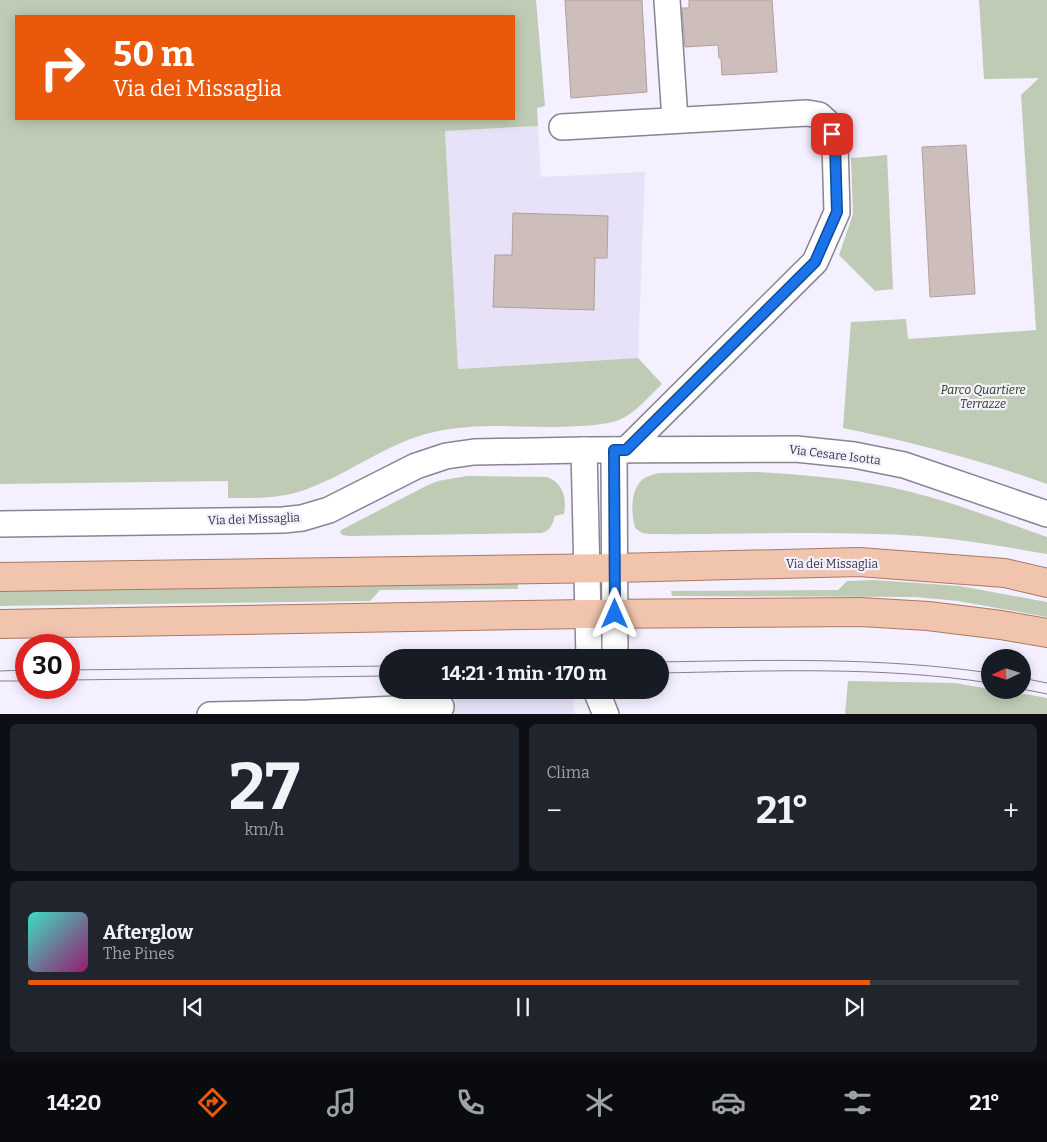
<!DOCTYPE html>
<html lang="it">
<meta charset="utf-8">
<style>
:root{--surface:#171b24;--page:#20242c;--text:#f1f3f6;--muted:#9ea1a6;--line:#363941;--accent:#ea580c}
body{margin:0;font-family:Bitter,serif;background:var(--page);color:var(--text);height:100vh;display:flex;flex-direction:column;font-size:19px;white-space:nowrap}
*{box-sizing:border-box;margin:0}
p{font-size:16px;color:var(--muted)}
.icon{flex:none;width:28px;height:28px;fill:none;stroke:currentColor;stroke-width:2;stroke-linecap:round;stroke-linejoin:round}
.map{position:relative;height:714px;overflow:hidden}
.side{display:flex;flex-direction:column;gap:10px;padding:10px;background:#0d0f14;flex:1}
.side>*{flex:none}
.top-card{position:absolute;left:15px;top:15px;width:500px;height:105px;border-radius:0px;box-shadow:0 2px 12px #0003;background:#ea580c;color:#fff;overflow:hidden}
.needle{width:32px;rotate:266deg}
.fabs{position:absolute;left:981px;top:649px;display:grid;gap:10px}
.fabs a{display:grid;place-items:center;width:50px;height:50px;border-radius:50%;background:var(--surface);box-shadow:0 2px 12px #0003;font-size:25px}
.speed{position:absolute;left:15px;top:634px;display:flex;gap:10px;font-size:25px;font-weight:700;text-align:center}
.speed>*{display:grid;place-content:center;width:65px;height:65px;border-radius:50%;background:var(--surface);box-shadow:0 2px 12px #0003;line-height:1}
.speed .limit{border:8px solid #d22;background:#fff;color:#111}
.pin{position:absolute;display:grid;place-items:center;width:42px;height:42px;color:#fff;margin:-21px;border-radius:10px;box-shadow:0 2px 8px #0006}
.me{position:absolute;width:55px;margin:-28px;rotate:0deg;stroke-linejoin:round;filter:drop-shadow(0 0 4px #0008)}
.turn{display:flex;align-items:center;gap:18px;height:105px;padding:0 15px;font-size:22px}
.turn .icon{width:65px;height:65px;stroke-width:2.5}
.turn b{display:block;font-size:35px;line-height:42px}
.big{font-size:38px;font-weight:700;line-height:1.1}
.side .card{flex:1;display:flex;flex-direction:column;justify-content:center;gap:8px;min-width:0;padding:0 18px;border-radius:8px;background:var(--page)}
.side .dial{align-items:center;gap:0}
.dial b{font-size:65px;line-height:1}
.song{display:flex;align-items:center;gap:15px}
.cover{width:60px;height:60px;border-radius:8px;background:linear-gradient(135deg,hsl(170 70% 55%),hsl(320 70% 35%))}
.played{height:5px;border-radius:2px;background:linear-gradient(90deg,var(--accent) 85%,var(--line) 85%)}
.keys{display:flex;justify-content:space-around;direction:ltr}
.heat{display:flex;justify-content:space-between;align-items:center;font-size:28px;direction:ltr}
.side .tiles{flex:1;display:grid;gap:10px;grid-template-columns:1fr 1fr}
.card:last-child{grid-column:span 2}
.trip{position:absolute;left:379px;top:649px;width:290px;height:50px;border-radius:25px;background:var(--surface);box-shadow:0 2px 12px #0003;font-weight:700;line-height:50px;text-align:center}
.tabs{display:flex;height:80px;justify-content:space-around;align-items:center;background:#090b0e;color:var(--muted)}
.tabs .icon{width:35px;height:35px}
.tabs .on{color:var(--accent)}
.tabs b{font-size:22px;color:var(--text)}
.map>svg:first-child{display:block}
</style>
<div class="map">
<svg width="1047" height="715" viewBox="0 0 1047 715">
<rect width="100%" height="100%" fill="#f4f0ff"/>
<g fill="#e7e2f7">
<polygon points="538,126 541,177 645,172 638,358 458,369 445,131"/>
<polygon points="443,690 571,690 575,714 449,714"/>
</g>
<g fill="#bfcbb5" fill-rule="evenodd">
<path d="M0 0H536L545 106 537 108 538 126 445 131 458 369 638 358 662 384C649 396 636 413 619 420 604 426 575 426 559 427 518 427 474 423 434 432 388 442 351 473 307 489 281 499 255 498 228 498V481L0 484ZM16 16H514V119H16Z"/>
<path d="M979 0H1047V484C980 460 912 442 843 428L851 322 906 319 908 339 1036 330 1021 95 1039 78 984 79Z"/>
<polygon points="887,155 893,289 875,291 839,255 853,214 851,158"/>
<path d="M760 472C804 475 847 478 890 487 943 498 995 519 1047 537V554C1005 547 962 539 919 536 830 530 740 535 650 534L642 533 635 528C631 512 630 490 643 479 647 476 653 475 658 473Z"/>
<path d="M467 476 547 477C563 483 567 498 564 514L555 516C552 525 551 530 542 533L349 536 343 535 340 533 341 530 428 485 438 481Z"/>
<polygon points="874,580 960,586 1047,602 1047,617 958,601 915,597 672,596 671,591 838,590 847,581"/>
<polygon points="518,584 518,589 380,590 370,601 0,606 0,590"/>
<polygon points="848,681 955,683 990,689 990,690 1025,694 1047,698 1047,714 845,714"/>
</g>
<g fill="#cebebb" stroke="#b0a09e">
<polygon points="565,0 642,0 647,92 571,98"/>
<polygon points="689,0 772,0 777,72 722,75 721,58 719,58 718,45 685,47 682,8 689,8"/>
<polygon points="966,145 975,294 930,297 922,147"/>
<polygon points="513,213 608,216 607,258 595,258 594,310 493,307 495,255 512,255"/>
</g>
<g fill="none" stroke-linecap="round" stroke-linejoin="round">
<g stroke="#888592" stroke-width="28">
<g id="minor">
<polyline points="667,0 675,120"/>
<polyline points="562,127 807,113 819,115 829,124 835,144 837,212 815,262 626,450"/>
<polyline points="584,450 589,658"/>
<polyline points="614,450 615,658"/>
<polyline points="0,524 283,520 302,518 329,510 416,466 446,456 474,452 584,450 796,449 854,455 904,465 1047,514"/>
<polyline points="596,690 606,715"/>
<polyline points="210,715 308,713 441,707"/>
</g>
</g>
<g stroke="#aa7963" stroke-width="30">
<g id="major">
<polyline points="0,577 615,568 859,562 1005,573 1047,583"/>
<polyline points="0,624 587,614 861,612 928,616 1001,625 1047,633"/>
</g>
</g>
<use href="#minor" stroke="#fff" stroke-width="25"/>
<use href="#major" stroke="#f1c4ad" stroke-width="28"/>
<g stroke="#83818b" stroke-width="1">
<path d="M660 662C770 660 881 657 990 673"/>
<polyline points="69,670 388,666"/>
<polyline points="0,671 26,670"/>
<path d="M660 673C770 671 881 666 990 683"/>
<polyline points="1022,678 1047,683"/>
<polyline points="69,680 388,676"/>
<polyline points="0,681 26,681"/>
<polyline points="1022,689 1047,694"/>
</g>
</g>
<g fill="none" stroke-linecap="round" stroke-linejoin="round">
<g stroke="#114b97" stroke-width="12">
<polyline id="route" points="615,614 614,450 626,450 815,262 837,212 835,144 832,134"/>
</g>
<use href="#route" stroke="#1a73e8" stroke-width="9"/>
</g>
<g text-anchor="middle" stroke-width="4.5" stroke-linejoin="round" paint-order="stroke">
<g font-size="12" font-style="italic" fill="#283c0e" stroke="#f4f0ff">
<text x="983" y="394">Parco Quartiere<tspan x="983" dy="14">Terrazze</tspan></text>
</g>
<g font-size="12" fill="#38373d" stroke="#f4f0ff">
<text transform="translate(835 455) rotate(7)" y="4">Via Cesare Isotta</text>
<text transform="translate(254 519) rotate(-2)" y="4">Via dei Missaglia</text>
<text x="832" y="568">Via dei Missaglia</text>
</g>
</g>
</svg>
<div class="fabs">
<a><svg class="needle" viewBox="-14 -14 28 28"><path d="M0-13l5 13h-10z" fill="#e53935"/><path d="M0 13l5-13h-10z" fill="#9ea1a6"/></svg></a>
</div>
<div class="speed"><div class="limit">30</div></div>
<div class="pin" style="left:832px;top:134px;background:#d93025"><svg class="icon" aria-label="arrive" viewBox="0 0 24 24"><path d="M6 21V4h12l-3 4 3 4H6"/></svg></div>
<svg class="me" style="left:615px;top:614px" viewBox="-20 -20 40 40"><path d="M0-17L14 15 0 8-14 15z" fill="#1a73e8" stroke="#fff" stroke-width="4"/></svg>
<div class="trip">14:21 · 1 min · 170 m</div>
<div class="top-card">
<div class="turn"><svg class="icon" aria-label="right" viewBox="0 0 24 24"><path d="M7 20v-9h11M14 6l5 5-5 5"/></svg><div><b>50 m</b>Via dei Missaglia</div></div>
</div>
</div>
<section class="side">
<div class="tiles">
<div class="card dial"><b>27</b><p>km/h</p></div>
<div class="card"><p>Clima</p>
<div class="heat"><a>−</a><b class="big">21°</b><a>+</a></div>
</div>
<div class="card">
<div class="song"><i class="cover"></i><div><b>Afterglow</b><p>The Pines</p></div></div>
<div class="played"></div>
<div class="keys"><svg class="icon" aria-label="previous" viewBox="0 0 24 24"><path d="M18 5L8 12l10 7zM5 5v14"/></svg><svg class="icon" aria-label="pause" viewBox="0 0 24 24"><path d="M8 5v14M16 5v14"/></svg><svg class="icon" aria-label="next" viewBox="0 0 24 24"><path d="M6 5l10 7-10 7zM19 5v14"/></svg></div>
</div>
</div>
</section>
<nav class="tabs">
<b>14:20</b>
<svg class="icon on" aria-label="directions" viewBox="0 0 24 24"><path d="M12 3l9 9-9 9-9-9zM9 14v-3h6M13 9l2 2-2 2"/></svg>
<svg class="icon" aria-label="music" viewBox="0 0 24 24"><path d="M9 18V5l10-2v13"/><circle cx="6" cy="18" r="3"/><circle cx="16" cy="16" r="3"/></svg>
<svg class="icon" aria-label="phone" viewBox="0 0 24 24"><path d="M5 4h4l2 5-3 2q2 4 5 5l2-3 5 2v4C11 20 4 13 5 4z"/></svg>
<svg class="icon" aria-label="climate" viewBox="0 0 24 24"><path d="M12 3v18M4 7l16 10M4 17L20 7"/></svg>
<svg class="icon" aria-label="car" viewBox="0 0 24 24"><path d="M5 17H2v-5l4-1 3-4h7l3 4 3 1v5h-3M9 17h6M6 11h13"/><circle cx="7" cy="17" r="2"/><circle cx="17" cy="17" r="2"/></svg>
<svg class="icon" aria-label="filters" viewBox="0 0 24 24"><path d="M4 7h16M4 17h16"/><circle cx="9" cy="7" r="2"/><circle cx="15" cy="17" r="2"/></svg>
<b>21°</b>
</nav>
